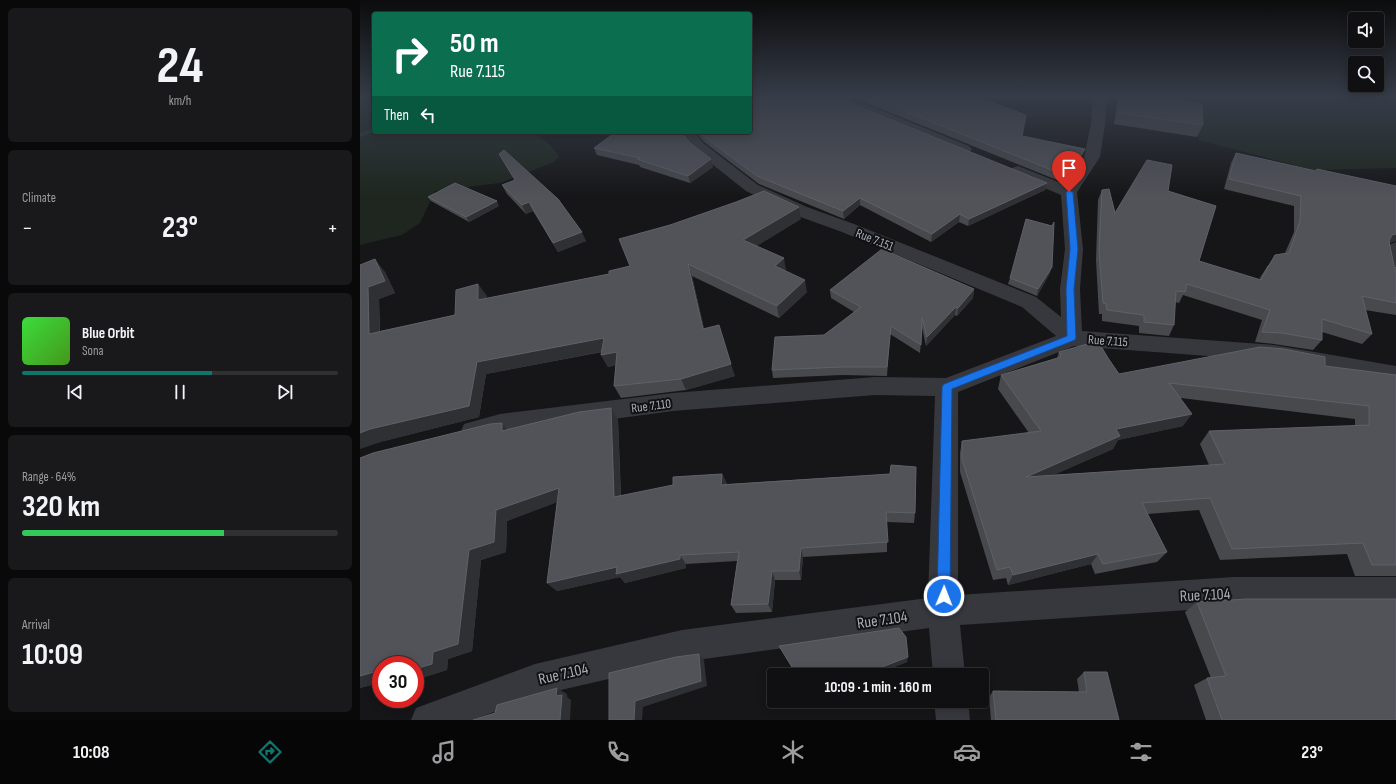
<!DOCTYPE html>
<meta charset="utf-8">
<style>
:root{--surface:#101012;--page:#19191b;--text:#f1f3f6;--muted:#9c9d9f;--line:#303032;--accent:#0f766e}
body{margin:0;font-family:"Sofia Sans Condensed",sans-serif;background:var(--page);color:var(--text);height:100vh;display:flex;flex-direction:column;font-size:15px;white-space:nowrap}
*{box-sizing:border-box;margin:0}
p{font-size:13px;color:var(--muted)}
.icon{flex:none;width:22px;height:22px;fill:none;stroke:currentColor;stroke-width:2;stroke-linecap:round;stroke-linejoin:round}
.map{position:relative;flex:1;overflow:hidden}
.panel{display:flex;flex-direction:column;gap:8px;padding:8px;background:#09090a;width:360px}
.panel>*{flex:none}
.banner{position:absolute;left:12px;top:12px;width:380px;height:122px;border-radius:4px;box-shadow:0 2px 10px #0003,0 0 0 1px var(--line);background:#0b6e4f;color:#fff;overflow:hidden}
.fabs{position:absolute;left:988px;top:12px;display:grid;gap:8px}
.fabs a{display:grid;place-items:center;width:36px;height:36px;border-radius:4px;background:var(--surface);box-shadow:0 2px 10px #0003,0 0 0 1px var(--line);font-size:20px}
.speed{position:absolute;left:12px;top:656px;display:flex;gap:8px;font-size:20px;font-weight:700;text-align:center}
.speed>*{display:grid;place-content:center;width:52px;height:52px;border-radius:50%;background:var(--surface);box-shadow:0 2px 10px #0003,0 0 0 1px var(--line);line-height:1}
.speed .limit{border:6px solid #d22;background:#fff;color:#111}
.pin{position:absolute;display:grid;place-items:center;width:34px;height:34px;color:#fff;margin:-41px -17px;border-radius:50% 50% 50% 0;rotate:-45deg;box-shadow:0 0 4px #0007}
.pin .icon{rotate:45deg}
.me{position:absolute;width:44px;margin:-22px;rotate:1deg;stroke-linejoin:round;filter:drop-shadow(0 0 3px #0008)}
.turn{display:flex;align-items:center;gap:14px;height:84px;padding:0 12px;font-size:18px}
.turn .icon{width:52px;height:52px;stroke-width:2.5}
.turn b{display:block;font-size:28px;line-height:34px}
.then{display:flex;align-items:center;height:38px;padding:0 12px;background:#0003;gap:8px;font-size:15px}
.big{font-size:30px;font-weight:700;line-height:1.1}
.panel .card{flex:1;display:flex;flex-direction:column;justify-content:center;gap:6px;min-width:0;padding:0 14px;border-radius:6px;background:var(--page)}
.panel .dial{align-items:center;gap:0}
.dial b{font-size:52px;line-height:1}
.song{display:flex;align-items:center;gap:12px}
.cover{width:48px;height:48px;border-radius:6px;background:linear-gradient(135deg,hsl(120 70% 55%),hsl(100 70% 35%))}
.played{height:4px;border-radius:2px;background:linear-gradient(90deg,var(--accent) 60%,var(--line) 60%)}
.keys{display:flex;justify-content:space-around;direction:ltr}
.heat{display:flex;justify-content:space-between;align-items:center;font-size:22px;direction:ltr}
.charge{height:6px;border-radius:3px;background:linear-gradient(90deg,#34c759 64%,var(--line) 0)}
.trip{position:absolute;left:407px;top:668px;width:222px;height:40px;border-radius:4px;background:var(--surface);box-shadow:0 2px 10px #0003,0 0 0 1px var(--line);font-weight:700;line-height:40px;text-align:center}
.dock{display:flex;height:64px;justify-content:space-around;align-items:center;background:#060607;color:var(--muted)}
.dock .icon{width:28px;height:28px}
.dock .active{color:var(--accent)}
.dock b{font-size:18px;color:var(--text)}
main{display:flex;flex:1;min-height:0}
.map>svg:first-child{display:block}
</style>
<main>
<section class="panel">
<div class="card dial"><b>24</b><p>km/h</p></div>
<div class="card"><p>Climate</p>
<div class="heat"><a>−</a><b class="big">23°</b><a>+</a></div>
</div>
<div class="card">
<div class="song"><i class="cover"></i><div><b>Blue Orbit</b><p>Sona</p></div></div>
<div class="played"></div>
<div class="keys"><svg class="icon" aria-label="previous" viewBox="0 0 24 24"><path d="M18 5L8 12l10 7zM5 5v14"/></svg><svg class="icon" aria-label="pause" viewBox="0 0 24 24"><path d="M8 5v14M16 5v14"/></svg><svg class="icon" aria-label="next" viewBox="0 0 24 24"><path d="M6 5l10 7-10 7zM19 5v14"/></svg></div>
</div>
<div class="card"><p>Range · 64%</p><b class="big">320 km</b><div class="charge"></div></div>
<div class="card"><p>Arrival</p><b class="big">10:09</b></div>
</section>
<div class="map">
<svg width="1036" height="720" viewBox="0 0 1036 720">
<rect width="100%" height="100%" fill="#161618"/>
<g fill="#1e261f">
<path d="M0 96H14V132H168C182 136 192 145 199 157L194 162 140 183 75 191 60 223 42 235 0 245Z"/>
<polygon points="755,96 1036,96 1036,168 953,170 839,140 838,116 755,104"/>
</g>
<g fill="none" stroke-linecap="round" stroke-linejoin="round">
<polygon fill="#2c353c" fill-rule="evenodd" points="14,128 14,132 0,137 0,133"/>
<g fill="#37383d" fill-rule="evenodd">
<polygon points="477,96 491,96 490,98 609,146 612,149 609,152 604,154 599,152 478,103 476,100"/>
<polygon points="733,96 747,96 745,124 740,157 717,192 723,249 720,289 722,331 914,345 1036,366 1036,384 914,361 714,346 598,392 598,595 874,577 1036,577 1036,607 874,607 600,625 605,675 573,675 569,628 322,662 175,696 113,720 51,720 56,708 175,664 322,630 568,598 575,396 515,395 313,411 140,434 113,441 104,438 101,431 104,424 140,414 313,393 515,377 586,378 696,336 662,307 482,232 435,215 386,191 333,149 325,138 318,132 335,132 343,143 398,185 447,207 494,224 676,297 701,317 700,289 705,249 701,195 652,174 650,171 652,168 658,166 706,185 724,157 731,124"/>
<polygon points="1036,242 1036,282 1029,280 1026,276 1022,251 1024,247"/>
<polygon points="574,701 608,701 610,720 576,720"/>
</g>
</g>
<g fill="#47494d" fill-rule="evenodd">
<polygon points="492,96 615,96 662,136 722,157 708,179 702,182 492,97"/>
<polygon points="760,96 788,96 843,125 837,137 754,124 757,104"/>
<polygon points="336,132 390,132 687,183 685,190 608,226 599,222 571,242 500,205 484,219 399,184 344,142"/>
<polygon points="250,133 330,143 353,167 330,183 280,167 279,165 237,155 234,148 251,136"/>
<polygon points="876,153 956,171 957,169 1030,244 1034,266 1036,268 1036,315 1005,310 1012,334 1002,344 962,332 962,340 953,350 914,344 895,342 902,320 823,295 819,303 815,302 814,325 809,336 779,333 779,326 742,321 742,314 739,314 736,260 738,200 742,190 755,213 808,191 839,261 899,280 901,276 915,255 925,253 934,232 934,206 864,189 871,163"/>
<polygon points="139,154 226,241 198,252 173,211 166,214 147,194 142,185 155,180"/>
<polygon points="68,197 139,206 109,222 71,201"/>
<polygon points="441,219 396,246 426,270 425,271 447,292 419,318 332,276 344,329 375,376 326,390 261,398 254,386 256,365 248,367 241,355 242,352 126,374 119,417 24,441 0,265 25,272 35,293 19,299 20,331 95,315 127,296 127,298 249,274 270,266"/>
<polygon points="690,273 677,296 648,284 650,278"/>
<polygon points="614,289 613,298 597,316 595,315 566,346 562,328 560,353 530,334 527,376 482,375 413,378 412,370 464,335 494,312 471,298 470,290"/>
<path d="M699 352 748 358 759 374 965 366 1036 375V576H995L987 554 860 560 839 510 787 514 807 552 797 562 735 574 731 564 648 585 646 578 633 580 600 472V453L602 441 669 433 638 389 641 375 697 358ZM821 398 995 419V426L849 431 840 444 849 465 693 475 753 449 758 440 823 426Z"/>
<polygon points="251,408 258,420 261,496 313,485 313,477 362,474 367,484 530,474 531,465 556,467 555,513 554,523 527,522 527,552 443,557 441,580 415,580 412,612 376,613 371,605 377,561 326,564 326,568 265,583 260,577 197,591 187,583 197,502 147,521 146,552 121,560 112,651 88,659 87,670 55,680 55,665 21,665 21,686 15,684 0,688 0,458 13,453 130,424 142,423 147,429 219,412"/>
<polygon points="837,602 1036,720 846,720 834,685 847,678 851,678 825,612"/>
<polygon points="419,646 547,662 514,675 436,675 422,651"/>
<polygon points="724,672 759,720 631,720 629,697 633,691 719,692 717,679"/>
</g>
<g fill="#2f3033">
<polygon points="725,149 722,157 708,179 702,182 704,175"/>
<polygon points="351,159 353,167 330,183 328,176"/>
<polygon points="687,183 685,190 608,226 609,219"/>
<polygon points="500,198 500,205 484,219 483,211"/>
<polygon points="137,201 139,206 109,222 106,217"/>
<polygon points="169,202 173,211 166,214 162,205"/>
<polygon points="439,207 441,219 386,253 383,240"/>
<polygon points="600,214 599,222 571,242 572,234"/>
<polygon points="222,232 226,241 198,252 193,243"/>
<polygon points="1036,234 1036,241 1023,246 1032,235"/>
<polygon points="424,258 426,270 417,279 415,266"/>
<polygon points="15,259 25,272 35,293 19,299 20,346 9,334 8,287"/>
<polygon points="328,264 332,276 347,341 343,329"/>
<polygon points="692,267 690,273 677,296 678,289"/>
<polygon points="445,280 447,292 419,318 417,306"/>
<polygon points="118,284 127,296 127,312 118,300"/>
<polygon points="614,289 613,298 597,316 598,308"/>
<polygon points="596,307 595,315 566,346 567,337"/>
<polygon points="244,338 250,350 126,374 119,417 24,441 0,449 0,433 117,362"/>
<polygon points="257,352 263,364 248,367 241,355"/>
<polygon points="371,364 375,376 326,390 321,379"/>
<polygon points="251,408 258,420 261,507 254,497"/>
<polygon points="832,414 823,426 758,440 753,449 662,489 666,477 756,429"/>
<polygon points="142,423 151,434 142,431"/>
<polygon points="362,474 367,484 361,485"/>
<polygon points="199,488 208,498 147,521 146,552 121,560 112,651 88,659 87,670 55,680 55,669 73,652 109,550 136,510"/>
<polygon points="441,548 443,557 441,580 439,571"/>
<polygon points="738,554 731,564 648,585 653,575"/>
<polygon points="320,555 326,564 326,568 265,583 260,577 197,591 187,583 257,567"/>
<polygon points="412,571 415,580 412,612 408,604"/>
<polygon points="339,654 344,660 347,686 283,707 282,720 274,720 275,701"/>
<polygon points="548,657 547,662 514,675 501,675"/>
<polygon points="14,672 21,675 21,686 15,684 0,688 0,676"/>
<polygon points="197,688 207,694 207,697 211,700 210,720 200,720 196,696"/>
</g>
<g fill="#525359" stroke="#5f6168" fill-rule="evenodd">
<polygon points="390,96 461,96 480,99 687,183 609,219 600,214 572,234 500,198 483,211 397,176 342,135 340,132 390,132"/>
<polygon points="507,96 615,96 666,115 662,136 725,149 710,172 704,175"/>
<polygon points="760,96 788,96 842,104 843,125 758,113"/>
<polygon points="252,132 321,132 330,143 351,159 328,176 277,159 280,158 234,148 253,134 250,133"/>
<polygon points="144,150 198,199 222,232 193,243 169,202 162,205 142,185 155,180 139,154"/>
<polygon points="876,153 956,171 957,169 1036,186 1036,234 1032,235 1029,241 1034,266 1036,268 1036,303 1002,296 1012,334 962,319 962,340 922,333 902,332 910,310 827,284 825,292 816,291 814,325 784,322 784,315 747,310 746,304 743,303 739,250 742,190 749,189 755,213 787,160 812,165 808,191 856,206 839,261 901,280 908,266 909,266 915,255 929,253 940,221 941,196 869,179"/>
<polygon points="95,183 137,201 106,217 68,197"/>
<polygon points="404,191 439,207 383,240 424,258 415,266 445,280 417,306 328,264 343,329 359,325 371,364 321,379 254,386 257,352 241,355 244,338 117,362 109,406 10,429 0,433 0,265 15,259 25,281 8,287 9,334 95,315 96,290 118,284 118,300 249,274 249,271 270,266 259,239 310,225 376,202"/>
<polygon points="666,219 692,226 694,222 692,267 678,289 650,278"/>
<polygon points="522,249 614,289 598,308 596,307 567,337 562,318 561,345 531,326 527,367 481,367 412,370 415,337 464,335 501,307 470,290"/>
<path d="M738 341 748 358 759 374 900 347 924 349 965 357V366L1036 375V565H1012L1003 543 872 549 850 498 782 503 807 552 743 564 738 554 653 575 650 567 637 570 602 459V441L681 431 641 375 701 357 699 352ZM809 383 1009 406V425L849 431 865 464 666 477 760 436 756 429 832 414Z"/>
<polygon points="251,408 254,497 313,485 313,477 362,474 361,485 530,474 531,465 556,467 555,513 526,512 528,542 441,548 439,571 412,571 408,604 371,605 379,552 320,555 320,559 256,574 257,567 187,583 199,488 136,510 134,542 109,550 98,644 73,652 72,664 55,669 55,665 21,665 21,680 12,682 14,672 0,676 0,458 13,453 130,424 142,423 142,431 219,412"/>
<polygon points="887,599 1036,599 1036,720 862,720 847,678 866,676 837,602"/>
<polygon points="539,628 546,637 548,657 501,675 437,675 419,646"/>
<polygon points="339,654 341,681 275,701 274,720 249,720 249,673 316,657"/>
<polygon points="724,672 747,672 759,720 636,720 633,691 727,692"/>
<polygon points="197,688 196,696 202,695 200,720 113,720 135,713 137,705"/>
</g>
<linearGradient id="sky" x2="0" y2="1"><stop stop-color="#0c0c0d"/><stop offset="0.49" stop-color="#363c48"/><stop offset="1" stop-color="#363c48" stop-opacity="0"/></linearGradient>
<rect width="1036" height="197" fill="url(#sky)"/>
<polygon fill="#1a73e8" stroke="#114b97" points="709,190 713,192 718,249 714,289 716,338 715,340 592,389 590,596 588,600 584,602 579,600 577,596 582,387 584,384 707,336 706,289 710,249 706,192"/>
<g text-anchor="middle" stroke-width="4" stroke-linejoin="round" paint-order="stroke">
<g font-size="13" fill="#a8adb8" stroke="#111113">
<text transform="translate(515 239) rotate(22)" y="5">Rue 7.151</text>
<text transform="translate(748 340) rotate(4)" y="5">Rue 7.115</text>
<text transform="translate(291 405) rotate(-7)" y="5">Rue 7.110</text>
</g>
<g font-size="16" fill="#a8adb8" stroke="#111113">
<text transform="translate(845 594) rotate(-3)" y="6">Rue 7.104</text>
<text transform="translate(522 619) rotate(-8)" y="6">Rue 7.104</text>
<text transform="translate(203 673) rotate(-13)" y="6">Rue 7.104</text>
</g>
</g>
</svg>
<div class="fabs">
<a><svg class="icon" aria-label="sound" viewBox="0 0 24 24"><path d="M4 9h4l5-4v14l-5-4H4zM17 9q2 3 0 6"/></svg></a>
<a><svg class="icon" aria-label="search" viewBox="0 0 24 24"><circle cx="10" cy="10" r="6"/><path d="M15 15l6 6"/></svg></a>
</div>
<div class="speed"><div class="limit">30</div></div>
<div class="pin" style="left:709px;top:192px;background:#d93025"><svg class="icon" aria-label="arrive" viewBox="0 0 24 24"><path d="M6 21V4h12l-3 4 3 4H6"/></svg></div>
<svg class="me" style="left:584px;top:596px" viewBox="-20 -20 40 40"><circle r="17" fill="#1a73e8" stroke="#fff" stroke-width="3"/><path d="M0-11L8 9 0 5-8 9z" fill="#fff"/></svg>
<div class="trip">10:09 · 1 min · 160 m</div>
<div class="banner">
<div class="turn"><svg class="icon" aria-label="right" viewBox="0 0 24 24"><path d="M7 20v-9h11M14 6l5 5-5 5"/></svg><div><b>50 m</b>Rue 7.115</div></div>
<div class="then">Then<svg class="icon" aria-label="left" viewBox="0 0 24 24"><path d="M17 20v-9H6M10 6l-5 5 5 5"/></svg></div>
</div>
</div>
</main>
<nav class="dock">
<b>10:08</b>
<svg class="icon active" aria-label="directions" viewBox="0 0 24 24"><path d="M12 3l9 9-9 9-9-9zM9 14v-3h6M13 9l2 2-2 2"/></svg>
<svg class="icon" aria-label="music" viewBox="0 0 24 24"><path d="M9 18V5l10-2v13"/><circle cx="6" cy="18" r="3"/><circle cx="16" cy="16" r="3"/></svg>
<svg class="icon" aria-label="phone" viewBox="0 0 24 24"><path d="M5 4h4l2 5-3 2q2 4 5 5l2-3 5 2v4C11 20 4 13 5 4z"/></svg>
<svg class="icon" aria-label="climate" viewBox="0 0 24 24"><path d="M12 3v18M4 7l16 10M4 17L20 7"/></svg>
<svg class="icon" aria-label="car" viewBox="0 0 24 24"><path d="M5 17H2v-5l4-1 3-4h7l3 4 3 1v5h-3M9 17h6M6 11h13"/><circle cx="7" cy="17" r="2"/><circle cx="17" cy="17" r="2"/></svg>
<svg class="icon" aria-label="filters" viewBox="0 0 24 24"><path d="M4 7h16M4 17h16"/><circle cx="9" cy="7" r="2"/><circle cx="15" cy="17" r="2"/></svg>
<b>23°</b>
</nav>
